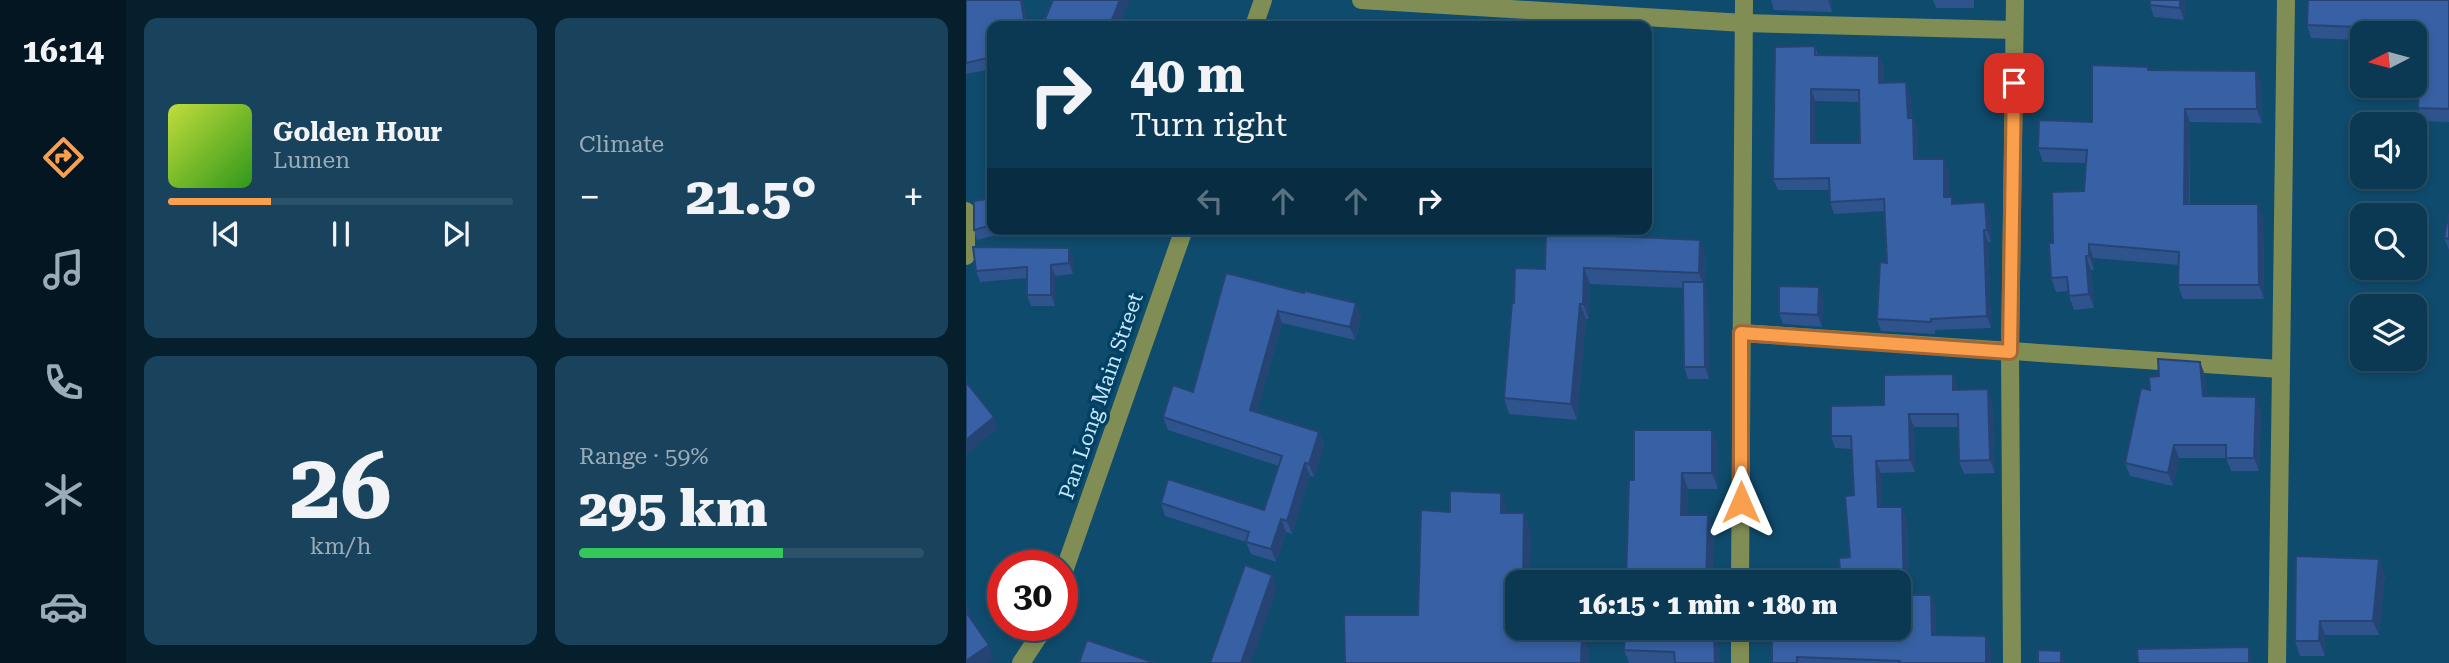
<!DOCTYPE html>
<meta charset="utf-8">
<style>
:root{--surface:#0b3852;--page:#19435c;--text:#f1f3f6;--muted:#9aacb8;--line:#2b5269;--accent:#fa9f4e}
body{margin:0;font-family:"Roboto Serif",serif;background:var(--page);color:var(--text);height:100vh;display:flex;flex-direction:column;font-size:26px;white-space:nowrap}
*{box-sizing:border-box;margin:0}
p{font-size:23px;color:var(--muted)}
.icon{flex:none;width:38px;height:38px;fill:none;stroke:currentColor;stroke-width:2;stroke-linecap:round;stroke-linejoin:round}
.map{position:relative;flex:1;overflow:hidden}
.details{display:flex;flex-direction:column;gap:18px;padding:18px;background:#061f2d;width:840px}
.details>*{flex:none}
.guide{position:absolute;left:21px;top:21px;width:665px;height:214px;border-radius:14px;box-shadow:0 4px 10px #0003,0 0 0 2px var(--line);background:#0b3852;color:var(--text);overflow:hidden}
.needle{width:46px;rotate:264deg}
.tools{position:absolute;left:1384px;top:21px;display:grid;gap:14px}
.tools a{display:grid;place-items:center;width:77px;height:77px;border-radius:14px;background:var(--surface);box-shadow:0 4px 10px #0003,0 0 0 2px var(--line);font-size:35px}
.speed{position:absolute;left:21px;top:550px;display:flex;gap:14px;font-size:35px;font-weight:700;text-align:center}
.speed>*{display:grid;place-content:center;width:91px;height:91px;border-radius:50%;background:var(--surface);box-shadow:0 4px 10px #0003,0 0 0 2px var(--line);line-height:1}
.speed .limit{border:10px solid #d22;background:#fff;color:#111}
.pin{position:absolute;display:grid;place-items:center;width:60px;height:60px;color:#fff;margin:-30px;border-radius:14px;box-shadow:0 4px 10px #0006}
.me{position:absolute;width:77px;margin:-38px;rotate:0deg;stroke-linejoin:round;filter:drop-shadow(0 0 5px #0008)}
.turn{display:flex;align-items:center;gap:24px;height:147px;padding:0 28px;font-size:32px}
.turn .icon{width:91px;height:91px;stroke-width:2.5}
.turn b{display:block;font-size:49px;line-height:60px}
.lanes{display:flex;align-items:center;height:66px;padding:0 28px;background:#0003;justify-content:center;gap:35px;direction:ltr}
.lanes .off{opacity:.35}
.big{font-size:52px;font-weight:800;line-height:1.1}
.details .card{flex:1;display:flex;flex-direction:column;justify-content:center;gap:10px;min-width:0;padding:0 24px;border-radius:14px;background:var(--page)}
.details .dial{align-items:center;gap:0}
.dial b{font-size:91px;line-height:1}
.song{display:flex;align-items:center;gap:21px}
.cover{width:84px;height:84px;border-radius:10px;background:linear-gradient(135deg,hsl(70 70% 55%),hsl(110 70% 35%))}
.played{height:7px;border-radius:4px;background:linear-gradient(90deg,var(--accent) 30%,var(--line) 30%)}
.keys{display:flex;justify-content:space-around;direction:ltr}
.heat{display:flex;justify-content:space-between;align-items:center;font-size:38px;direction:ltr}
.charge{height:10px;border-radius:5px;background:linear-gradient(90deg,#34c759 59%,var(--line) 0)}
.details .tiles{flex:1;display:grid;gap:18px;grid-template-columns:repeat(2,1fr)}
.trip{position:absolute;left:539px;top:570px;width:406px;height:70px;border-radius:14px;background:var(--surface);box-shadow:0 4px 10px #0003,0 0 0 2px var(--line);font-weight:800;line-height:70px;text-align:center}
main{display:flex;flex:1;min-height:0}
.tabs{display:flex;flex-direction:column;width:126px;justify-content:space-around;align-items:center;background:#041621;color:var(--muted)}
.tabs .icon{width:49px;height:49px}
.tabs .selected{color:var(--accent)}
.tabs b{font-size:32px;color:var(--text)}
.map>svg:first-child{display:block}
</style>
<main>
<nav class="tabs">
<b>16:14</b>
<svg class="icon selected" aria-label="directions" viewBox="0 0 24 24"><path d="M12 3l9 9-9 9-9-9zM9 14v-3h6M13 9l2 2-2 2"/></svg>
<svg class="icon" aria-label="music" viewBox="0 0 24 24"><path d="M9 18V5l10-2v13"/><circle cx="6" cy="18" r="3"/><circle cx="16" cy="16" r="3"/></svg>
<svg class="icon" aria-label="phone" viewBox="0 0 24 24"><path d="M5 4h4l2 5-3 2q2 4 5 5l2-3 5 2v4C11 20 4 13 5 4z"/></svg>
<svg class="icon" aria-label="climate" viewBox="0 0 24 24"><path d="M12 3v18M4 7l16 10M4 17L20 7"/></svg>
<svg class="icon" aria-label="car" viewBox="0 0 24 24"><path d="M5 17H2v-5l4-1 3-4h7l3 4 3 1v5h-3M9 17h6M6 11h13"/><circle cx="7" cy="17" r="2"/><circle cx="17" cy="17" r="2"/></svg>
</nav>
<section class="details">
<div class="tiles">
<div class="card">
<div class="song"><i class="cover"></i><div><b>Golden Hour</b><p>Lumen</p></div></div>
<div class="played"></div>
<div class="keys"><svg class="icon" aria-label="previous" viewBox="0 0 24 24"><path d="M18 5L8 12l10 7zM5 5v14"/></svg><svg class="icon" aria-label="pause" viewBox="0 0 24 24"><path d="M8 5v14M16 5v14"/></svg><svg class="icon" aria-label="next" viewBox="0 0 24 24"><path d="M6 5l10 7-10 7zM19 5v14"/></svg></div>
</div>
<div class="card"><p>Climate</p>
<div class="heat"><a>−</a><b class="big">21.5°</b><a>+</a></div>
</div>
<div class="card dial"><b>26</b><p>km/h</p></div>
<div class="card"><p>Range · 59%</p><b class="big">295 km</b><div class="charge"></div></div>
</div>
</section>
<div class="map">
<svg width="1483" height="663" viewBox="0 0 1483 663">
<rect width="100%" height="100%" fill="#0f4b6d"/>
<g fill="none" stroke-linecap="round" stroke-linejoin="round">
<g stroke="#808e55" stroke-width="18">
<polyline points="395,0 778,23 1048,30"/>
<polyline points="288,26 297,0"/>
<polyline points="0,211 0,256"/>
<polyline points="775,333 1314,369"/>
<polyline points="96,577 218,229"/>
<polyline points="774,583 778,0"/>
<polyline points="55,663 80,625"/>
<polyline points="774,663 774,628"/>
<polyline points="1046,663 1044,352 1049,0"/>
<polyline points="1311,663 1320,0"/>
</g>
</g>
<g fill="#2f538d" fill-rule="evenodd">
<polygon points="0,0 57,0 61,26 26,26 26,69 0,74"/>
<polygon points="805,0 866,0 866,12 808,10"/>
<polygon points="967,0 1008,0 1008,8 970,8"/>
<polygon points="1219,0 1218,20 1188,17 1184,5"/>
<path d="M1483 0V122L1456 121 1452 108V96L1393 94 1388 81 1390 40 1345 38 1341 25ZM1396 33H1449V86H1396Z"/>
<path d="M849 46 852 55 913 56 918 68 917 83 944 94 946 118H947L952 129V159L983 171V197L988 204 1024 214 1025 242H1022L1025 328 969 330V334L915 331 911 319 921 263 918 211 868 214 864 202 863 190H812L807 179ZM849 101 894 102V143H849Z"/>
<polygon points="1182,67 1183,70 1295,84 1296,123 1224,122 1224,204 1297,218 1298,299 1217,299 1212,285 1213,265 1127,258 1128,270 1125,270 1128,308 1108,310 1103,296 1102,291 1090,292 1085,278 1087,243 1118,191 1120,163 1077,162 1072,148 1126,122"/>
<polygon points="26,198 26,229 53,229 11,240 8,230"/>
<polygon points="1483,213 1483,250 1478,238"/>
<polygon points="740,256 739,285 742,294 743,379 722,379 718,367 717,288 624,284 623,319 620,319 611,420 543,414 538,398 548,303 579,269"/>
<polygon points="107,259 107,274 89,276 89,306 65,306 61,295 61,278 14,282 10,271"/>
<polygon points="260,273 395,316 389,340 316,323 291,412 353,432 358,445 348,477 344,476 326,534 320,532 310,562 285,554 280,542 199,516 195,503 298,510 313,466 202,430 197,417 227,392"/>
<polygon points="857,298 856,327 817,324 813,313"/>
<polygon points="987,374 991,387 991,390 1026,402 1029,473 998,474 993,461 992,427 948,427 949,472 915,473 916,507 941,519 943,595 970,607 970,635 1020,636 1025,649 1025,663 806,663 877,630 884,557 888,495 886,449 869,448 865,436 918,405"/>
<polygon points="1239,375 1241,396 1295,410 1293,471 1265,471 1260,458 1213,458 1207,486 1164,476 1159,463 1184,390"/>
<polygon points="752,446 752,489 722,489 721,515 748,531 746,583 668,480"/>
<polygon points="1330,556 1419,573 1413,635 1359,635 1359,656 1334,656 1329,641"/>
<polygon points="659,628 745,628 745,632 754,648 754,663 663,663 658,650"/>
</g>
<g fill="#264473">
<polygon points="55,0 57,0 61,26 59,26"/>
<polygon points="154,0 164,0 153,26 145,26 144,24"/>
<polygon points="862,0 866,0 866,12"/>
<polygon points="1214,0 1219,0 1218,20 1214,8"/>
<polygon points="913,56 918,68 917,95 913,83"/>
<polygon points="1290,71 1295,84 1296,123 1291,109"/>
<polygon points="940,82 944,94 947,129 942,118"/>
<polygon points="845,89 849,101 849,154 845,143"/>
<polygon points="1219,109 1224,122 1223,218 1218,204"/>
<polygon points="947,118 952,129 952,171 948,159"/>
<polygon points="978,159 983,171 983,209 978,197"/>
<polygon points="1019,202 1024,214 1025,242 1021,230"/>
<polygon points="1292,204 1297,218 1298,299 1293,285"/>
<polygon points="1018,230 1022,242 1025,328 1021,316"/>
<polygon points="734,240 740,256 739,285 742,294 743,379 739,367 738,286 733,273"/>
<polygon points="1123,244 1127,258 1128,270 1123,256"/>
<polygon points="103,248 107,259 107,274 103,263"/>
<polygon points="1120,256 1125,270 1128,308 1123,294"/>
<polygon points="85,265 89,276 89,306 85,295"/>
<polygon points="618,268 624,284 623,319 617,304"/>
<polygon points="853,287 857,298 856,327 852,315"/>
<polygon points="390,303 395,316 389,340 384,327"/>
<polygon points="614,304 620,319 611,420 605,404"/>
<polygon points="312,311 316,323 288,423 284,410"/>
<polygon points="1234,362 1239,375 1242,409 1237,396"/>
<polygon points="987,374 991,387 991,403 987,390"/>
<polygon points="1022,389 1026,402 1029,473 1024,460"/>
<polygon points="1290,397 1295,410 1293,471 1288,458"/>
<polygon points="943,414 948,427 949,472 944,460"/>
<polygon points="28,417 32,428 0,455 0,440"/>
<polygon points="746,430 752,446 752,489 746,473"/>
<polygon points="353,432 358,445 348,477 343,464"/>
<polygon points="1208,445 1213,458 1207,486 1202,473"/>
<polygon points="910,461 915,473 917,520 912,507"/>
<polygon points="339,463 344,476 326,534 321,521"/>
<polygon points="716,473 722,489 721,530 715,515"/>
<polygon points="535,493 542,512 542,532 535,513"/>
<polygon points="936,507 941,519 943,607 938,595"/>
<polygon points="558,513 565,532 564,583 557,583"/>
<polygon points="742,515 748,531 746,583 740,583"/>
<polygon points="315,519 320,532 310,562 305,549"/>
<polygon points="1413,559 1419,573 1413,635 1407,621"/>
<polygon points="306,575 311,589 285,663 275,663"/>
<polygon points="965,595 970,607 970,648 966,635"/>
<polygon points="1,601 6,615 2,622 0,615"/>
<polygon points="1354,621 1359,635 1359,656 1353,641"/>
<polygon points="739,628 745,628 744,647 739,632"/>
<polygon points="616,632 623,651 623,663 615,663"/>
<polygon points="748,632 754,648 754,663 749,663"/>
<polygon points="1020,636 1025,649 1025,663 1020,663"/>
<polygon points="23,645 28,659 22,663 0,663 0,661"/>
<polygon points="1283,647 1286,657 1286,663 1283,663"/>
<polygon points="1095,651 1099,663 1095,663"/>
</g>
<g fill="#3761a4" stroke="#264473" stroke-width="2" fill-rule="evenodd">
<polygon points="0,0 55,0 59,26 26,26 26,57 0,63"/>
<polygon points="87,0 154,0 144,24 147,26 76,26"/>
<polygon points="1184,0 1214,0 1214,8 1184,5"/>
<polygon points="1342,0 1483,0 1483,109 1452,108 1453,84 1449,83 1449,33 1396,33 1396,81 1388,81 1390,27 1341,25"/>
<path d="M849 46V55L913 56V83L940 82 942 118H947L948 159H978V197H986V204L1019 202 1021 230H1018L1021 316 965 319V322L911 319 914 262 921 263 918 199 864 202 863 178 807 179 809 47ZM845 89 893 90 894 143H845Z"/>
<polygon points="1126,65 1182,67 1182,70 1290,71 1291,109 1219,109 1218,204 1292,204 1293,285 1212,285 1213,252 1123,244 1123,256 1120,256 1123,294 1103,296 1101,277 1085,278 1083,243 1087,243 1086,192 1118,191 1121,150 1072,148 1073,120 1126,122"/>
<polygon points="26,198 26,225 8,230 8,201"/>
<polygon points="1483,213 1483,239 1478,238"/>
<polygon points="580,233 734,240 733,273 618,268 617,304 614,304 605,404 538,398 546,303 548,303 549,268 579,269"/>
<polygon points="7,247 103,248 103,263 85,265 85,295 61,295 61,267 10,271"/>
<polygon points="260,273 338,293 339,291 390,303 384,327 312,311 284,410 353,432 343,464 339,463 321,521 315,519 305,549 280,542 283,532 195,503 202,479 298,510 316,456 197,417 207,385 227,392"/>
<polygon points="717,282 738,282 739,367 718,367"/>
<polygon points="813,286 853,287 852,315 813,313"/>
<polygon points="1192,359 1234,362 1237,396 1290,397 1288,458 1260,458 1260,445 1208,445 1202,473 1159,463 1175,388 1184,390 1183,377 1193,376"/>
<polygon points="987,374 987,390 1022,389 1024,460 993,461 992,414 943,414 944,460 910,461 912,507 936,507 938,595 965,595 966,635 1020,636 1020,663 933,663 934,661 831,657 831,663 806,663 806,628 877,630 877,628 933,628 933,583 875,583 873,558 884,557 879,496 888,495 885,436 865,436 865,406 918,405 918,375"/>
<polygon points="0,382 28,417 0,440"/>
<polygon points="668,430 746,430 746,473 716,473 715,515 742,515 740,583 660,583 663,480 668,480"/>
<polygon points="484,491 535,493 535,513 558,513 557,583 551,583 551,628 556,628 556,630 616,632 615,663 379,663 378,615 452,615 455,510 484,512"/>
<polygon points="1330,556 1413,559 1407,621 1354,621 1353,641 1329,641"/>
<polygon points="279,565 306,575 275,663 244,663"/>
<polygon points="0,612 23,645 0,661"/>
<polygon points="659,628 739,628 739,632 748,632 749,663 709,663 708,652 658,650"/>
<polygon points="121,640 189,663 113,663"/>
<polygon points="1283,647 1283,663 1172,663 1171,649"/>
<polygon points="1072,650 1095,651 1095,663 1072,663"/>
</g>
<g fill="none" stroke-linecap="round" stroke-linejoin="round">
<g stroke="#a26733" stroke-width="18">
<polyline id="route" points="775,502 775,333 1044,352 1048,83"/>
</g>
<use href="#route" stroke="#fa9f4e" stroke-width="12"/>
</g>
<g text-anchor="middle" stroke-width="7" stroke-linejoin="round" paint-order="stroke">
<g font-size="21" fill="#c9e5fa" stroke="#004062">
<text transform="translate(135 396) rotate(-71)" y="7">Pan Long Main Street</text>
</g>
</g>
</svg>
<div class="tools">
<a><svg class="needle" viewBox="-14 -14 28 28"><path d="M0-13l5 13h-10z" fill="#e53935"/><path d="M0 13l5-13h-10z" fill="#9aacb8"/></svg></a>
<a><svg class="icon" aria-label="sound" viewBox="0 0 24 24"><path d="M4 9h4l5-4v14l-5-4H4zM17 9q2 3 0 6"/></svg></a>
<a><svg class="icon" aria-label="search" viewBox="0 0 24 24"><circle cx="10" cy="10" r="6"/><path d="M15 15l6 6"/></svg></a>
<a><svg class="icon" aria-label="layers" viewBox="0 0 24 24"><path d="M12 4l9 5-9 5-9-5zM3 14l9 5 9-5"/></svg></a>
</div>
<div class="speed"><div class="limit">30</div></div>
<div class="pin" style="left:1048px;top:83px;background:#d93025"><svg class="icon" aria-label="arrive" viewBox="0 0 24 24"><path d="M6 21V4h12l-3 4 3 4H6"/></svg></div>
<svg class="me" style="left:775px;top:502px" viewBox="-20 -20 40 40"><path d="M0-17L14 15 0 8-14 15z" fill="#fa9f4e" stroke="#fff" stroke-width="4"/></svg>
<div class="trip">16:15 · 1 min · 180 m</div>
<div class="guide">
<div class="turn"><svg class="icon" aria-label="right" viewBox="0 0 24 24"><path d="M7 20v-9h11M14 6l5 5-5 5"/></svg><div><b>40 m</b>Turn right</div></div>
<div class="lanes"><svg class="icon off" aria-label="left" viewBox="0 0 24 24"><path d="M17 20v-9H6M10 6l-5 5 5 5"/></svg><svg class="icon off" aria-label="ahead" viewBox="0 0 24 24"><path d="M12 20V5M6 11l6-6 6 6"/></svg><svg class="icon off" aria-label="ahead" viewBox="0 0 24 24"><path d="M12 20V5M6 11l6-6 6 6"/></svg><svg class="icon" aria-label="right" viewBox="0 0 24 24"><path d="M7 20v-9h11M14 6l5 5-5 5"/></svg></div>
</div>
</div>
</main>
